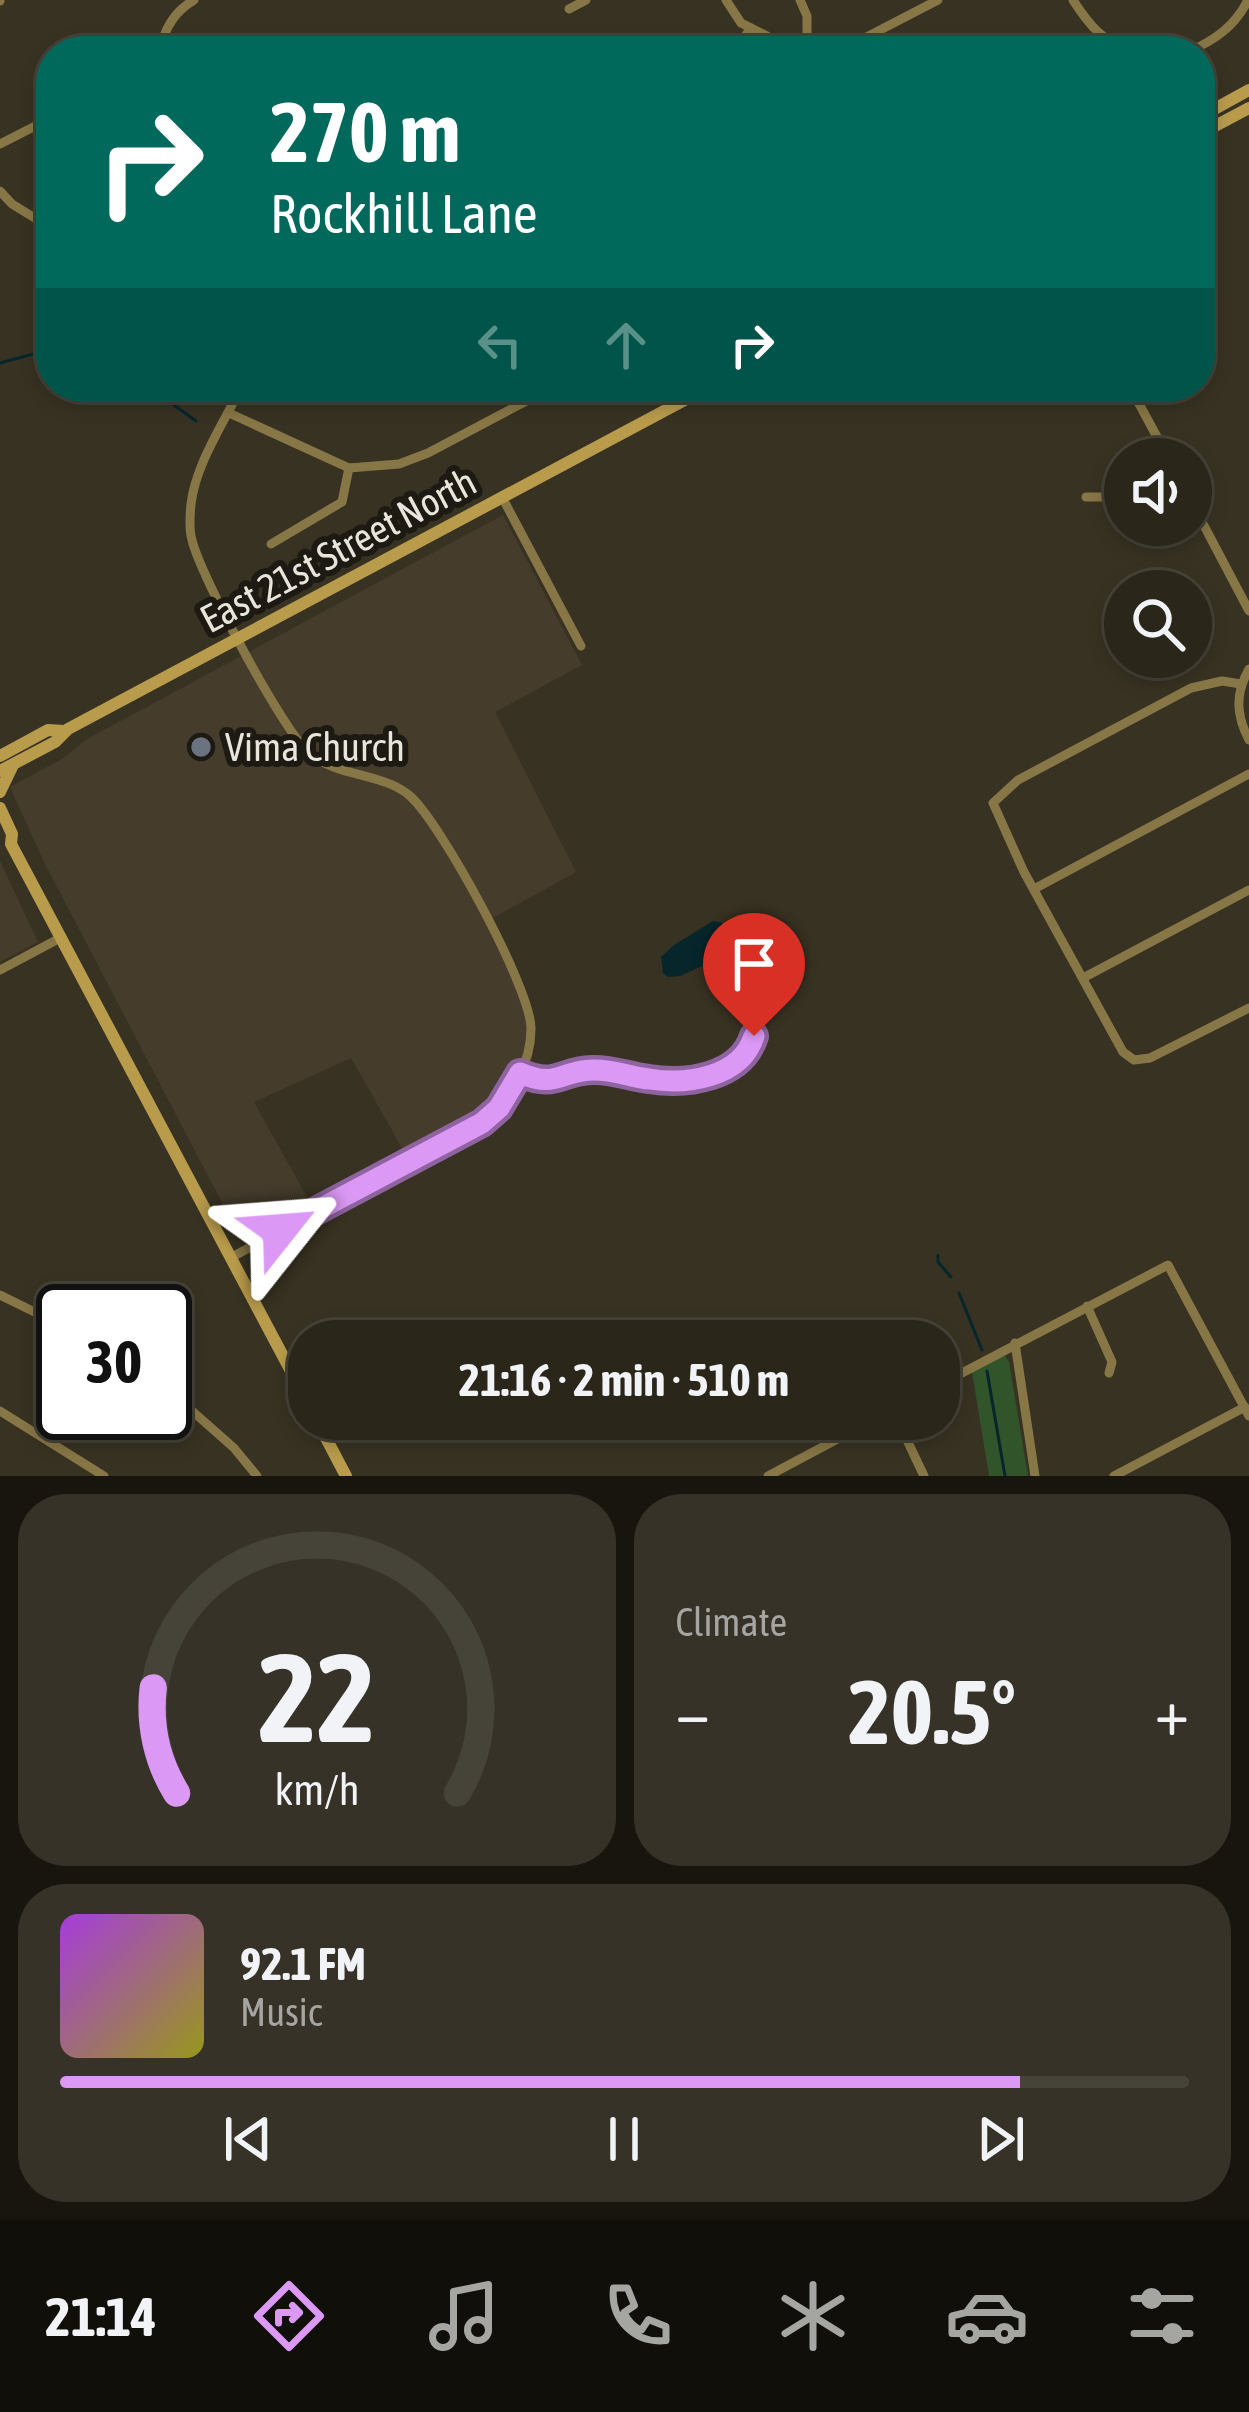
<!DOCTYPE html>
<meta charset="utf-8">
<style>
:root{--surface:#2a261a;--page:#363227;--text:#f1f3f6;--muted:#a5a5a2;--line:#464339;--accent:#db99f5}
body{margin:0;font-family:"Asap Condensed",sans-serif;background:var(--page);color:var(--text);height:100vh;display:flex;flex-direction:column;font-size:45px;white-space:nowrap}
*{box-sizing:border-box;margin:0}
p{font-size:39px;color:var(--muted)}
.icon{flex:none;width:66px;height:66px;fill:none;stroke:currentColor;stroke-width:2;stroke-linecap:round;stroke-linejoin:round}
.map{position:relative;height:1476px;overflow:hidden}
.drawer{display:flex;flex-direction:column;gap:18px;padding:18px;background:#17150e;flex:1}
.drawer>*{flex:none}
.top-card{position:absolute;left:36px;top:36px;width:1179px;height:366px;border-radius:48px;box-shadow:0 6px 18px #0003,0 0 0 3px var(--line);background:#00695c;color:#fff;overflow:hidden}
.fabs{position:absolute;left:1104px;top:438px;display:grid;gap:24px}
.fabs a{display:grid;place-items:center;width:108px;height:108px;border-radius:50%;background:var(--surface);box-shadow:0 6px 18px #0003,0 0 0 3px var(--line);font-size:60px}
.speed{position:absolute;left:36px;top:1284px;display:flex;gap:24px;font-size:60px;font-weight:700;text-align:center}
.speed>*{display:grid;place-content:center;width:156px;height:156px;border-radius:50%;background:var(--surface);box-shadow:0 6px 18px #0003,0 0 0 3px var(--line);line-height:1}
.speed .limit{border:6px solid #111;border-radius:18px;background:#fff;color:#111}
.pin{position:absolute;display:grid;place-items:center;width:102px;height:102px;color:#fff;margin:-123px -51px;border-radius:50% 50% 50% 0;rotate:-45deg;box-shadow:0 0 12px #0007}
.pin .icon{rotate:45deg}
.me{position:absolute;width:132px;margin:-66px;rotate:62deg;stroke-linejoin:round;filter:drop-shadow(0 0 9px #0008)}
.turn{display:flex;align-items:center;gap:42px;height:252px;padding:0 36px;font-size:54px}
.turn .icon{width:156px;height:156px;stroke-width:2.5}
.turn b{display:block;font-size:84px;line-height:102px}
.lanes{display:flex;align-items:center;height:114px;padding:0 36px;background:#0003;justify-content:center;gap:60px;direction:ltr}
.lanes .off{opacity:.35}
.big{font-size:90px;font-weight:700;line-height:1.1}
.drawer .card{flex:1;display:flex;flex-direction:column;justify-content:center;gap:18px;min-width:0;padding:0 42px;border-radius:48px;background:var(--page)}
.drawer .dial{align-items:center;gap:0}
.dial svg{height:312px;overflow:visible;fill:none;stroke:var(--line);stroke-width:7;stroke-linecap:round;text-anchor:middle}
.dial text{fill:var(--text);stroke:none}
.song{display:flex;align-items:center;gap:36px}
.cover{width:144px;height:144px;border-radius:18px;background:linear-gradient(135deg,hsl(280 70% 55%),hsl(60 70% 35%))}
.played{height:12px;border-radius:6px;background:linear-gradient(90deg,var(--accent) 85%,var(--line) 85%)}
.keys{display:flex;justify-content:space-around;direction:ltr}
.heat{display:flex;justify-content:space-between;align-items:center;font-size:66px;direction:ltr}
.drawer .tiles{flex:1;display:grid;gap:18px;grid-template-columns:1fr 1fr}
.card:last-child{grid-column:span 2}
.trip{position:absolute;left:288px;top:1320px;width:672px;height:120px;border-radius:48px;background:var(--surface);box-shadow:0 6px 18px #0003,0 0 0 3px var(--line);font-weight:700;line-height:120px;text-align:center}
.tabs{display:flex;height:192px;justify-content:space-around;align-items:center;background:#110f0a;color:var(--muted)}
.tabs .icon{width:84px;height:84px}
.tabs .current{color:var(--accent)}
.tabs b{font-size:54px;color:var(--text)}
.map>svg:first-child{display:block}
</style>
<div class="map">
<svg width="1249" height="1476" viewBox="0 0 1249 1476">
<rect width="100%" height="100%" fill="#383222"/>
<g fill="#453c2c">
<polygon points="503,515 582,665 495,712 576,872 487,921 520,983 531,1027 520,1073 482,1123 410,1162 351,1058 254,1102 312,1206 243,1243 43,860 10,787 62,759 87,739"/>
<polygon points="0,861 38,942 0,962"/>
</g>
<polygon fill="#31542a" points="1004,1355 1009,1362 1028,1476 989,1476 972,1372"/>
<path fill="#06262c" d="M713 921C732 924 734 932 739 949L680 976 668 977 663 973 661 957 674 945Z"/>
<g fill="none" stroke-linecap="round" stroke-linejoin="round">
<g stroke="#06262c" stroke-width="3">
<polyline points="0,363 44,351 51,353"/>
<polyline points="149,387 196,421"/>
<polyline points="938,1255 938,1262 951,1277"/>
<polyline points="959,1293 982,1350"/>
<polyline points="987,1371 1005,1476"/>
</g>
<g stroke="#887746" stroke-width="9">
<polyline points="726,0 741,23 781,43 819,48 855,43 938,0"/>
<polyline points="800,0 807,16 807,47"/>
<path d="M1073 0C1089 25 1103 42 1132 51"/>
<polyline points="0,1 0,0"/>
<polyline points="569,9 586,0"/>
<path d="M160 51C164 29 175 11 194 0"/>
<polyline points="734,51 751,28"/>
<path d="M1190 51C1215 40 1235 26 1248 0"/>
<polyline points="0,144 51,118"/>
<polyline points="0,191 12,204 51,228"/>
<polyline points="1130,387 1169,459"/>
<polyline points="229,413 349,468 399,464 428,453 553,387"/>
<polyline points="502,497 581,646"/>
<polyline points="1086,497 1104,497 1125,485"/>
<polyline points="1191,501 1249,611"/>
<polyline points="271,544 342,502 349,468"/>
<path d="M1249 669C1235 694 1236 715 1249 740"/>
<polyline points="1241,684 1222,681 1191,688 1018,780 993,803 1024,872 1123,1052 1134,1060 1150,1058 1249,1008"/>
<polyline points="1034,889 1249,774"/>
<polyline points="0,970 62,937"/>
<polyline points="1083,978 1249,890"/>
<path d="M520 1073C561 1090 558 1071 592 1070 612 1069 630 1077 649 1080 686 1085 741 1078 754 1036"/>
<path d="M232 1257 482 1123C509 1099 531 1066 531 1029 532 990 441 823 410 796 384 773 338 777 310 754 284 733 200 575 192 540 189 530 190 514 191 504 196 463 224 423 241 387"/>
<polyline points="0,1295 63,1326"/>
<polyline points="1087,1306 1112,1362 1109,1373"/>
<polyline points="1015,1343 1035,1476"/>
<polyline points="939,1385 1168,1265 1249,1416"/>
<polyline points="165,1387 234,1448 257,1476"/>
<polyline points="0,1411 104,1476"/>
<polyline points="897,1419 924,1476"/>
<polyline points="768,1476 875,1419"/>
<polyline points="1114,1476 1245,1407"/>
</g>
<g stroke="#b99c4b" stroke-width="12">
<polyline points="1200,117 1249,90"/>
<polyline points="1200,134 1249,108"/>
<polyline points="0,756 48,730 64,731"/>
<polyline points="0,771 55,742 68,729 709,387"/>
<polyline points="0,792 12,767"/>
<polyline points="0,808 12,834 11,844 309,1405"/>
<polyline points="316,1419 346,1476"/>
</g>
</g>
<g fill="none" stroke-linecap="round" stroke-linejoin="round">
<g stroke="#8e639f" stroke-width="30">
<path id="route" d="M280 1230 482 1123 499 1108 520 1073C557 1089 559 1071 592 1070 612 1069 630 1077 649 1079 686 1085 741 1078 754 1036"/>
</g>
<use href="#route" stroke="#db99f5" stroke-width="21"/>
</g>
<circle fill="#6b7280" stroke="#1d1a13" stroke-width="4.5" cx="201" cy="747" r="12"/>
<g text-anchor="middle" stroke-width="12" stroke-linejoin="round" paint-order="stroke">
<g font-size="39" fill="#e9e5db" stroke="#1d1a13">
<text transform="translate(338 550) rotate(-28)" y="14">East 21st Street North</text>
</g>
<g font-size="39" fill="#e9e5db" stroke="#1d1a13" text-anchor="start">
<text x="225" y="761">Vima Church</text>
</g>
</g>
</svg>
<div class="fabs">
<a><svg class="icon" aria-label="sound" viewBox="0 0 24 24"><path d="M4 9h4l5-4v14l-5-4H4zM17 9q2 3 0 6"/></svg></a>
<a><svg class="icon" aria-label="search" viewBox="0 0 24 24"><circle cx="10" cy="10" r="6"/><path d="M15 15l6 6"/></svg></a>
</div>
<div class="speed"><div class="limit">30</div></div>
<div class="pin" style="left:754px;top:1036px;background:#d93025"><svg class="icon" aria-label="arrive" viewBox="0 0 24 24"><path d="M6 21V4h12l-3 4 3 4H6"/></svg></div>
<svg class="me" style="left:280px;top:1230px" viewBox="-20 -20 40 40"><path d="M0-17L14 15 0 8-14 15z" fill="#db99f5" stroke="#fff" stroke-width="4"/></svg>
<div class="trip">21:16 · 2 min · 510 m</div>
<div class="top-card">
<div class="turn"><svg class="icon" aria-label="right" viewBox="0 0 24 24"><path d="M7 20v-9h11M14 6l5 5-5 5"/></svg><div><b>270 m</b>Rockhill Lane</div></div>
<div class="lanes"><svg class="icon off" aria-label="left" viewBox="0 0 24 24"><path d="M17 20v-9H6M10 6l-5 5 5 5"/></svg><svg class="icon off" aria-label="ahead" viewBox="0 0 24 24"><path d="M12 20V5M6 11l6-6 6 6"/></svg><svg class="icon" aria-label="right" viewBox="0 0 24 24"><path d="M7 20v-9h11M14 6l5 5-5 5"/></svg></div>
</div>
</div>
<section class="drawer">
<div class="tiles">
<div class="card dial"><svg viewBox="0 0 100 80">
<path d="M14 69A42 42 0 1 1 86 69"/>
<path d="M14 69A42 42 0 0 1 8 42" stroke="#db99f5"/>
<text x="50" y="56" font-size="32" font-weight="700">22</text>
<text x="50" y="72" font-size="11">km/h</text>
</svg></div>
<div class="card"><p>Climate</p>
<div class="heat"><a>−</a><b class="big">20.5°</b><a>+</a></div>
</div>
<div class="card">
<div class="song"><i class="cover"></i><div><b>92.1 FM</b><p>Music</p></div></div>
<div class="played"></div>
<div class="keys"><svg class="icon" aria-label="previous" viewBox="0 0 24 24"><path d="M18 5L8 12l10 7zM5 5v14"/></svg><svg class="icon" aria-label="pause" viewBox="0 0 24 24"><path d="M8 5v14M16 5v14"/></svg><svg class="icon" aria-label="next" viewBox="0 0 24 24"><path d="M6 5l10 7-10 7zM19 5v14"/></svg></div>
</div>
</div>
</section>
<nav class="tabs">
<b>21:14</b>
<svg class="icon current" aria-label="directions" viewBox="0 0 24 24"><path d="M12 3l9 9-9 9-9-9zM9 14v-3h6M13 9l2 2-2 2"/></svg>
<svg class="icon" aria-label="music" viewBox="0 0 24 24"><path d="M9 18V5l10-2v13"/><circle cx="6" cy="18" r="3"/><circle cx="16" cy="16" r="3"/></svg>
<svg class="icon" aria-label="phone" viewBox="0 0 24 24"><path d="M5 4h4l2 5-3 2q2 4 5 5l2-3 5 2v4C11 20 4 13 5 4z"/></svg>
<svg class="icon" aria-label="climate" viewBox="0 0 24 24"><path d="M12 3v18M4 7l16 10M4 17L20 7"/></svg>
<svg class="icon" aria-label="car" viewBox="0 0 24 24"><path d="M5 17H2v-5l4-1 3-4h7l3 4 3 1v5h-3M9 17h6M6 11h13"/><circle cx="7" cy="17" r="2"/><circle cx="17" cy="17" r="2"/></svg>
<svg class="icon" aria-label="filters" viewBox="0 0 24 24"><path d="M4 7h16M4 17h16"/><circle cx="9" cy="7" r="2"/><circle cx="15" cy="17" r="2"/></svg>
</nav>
